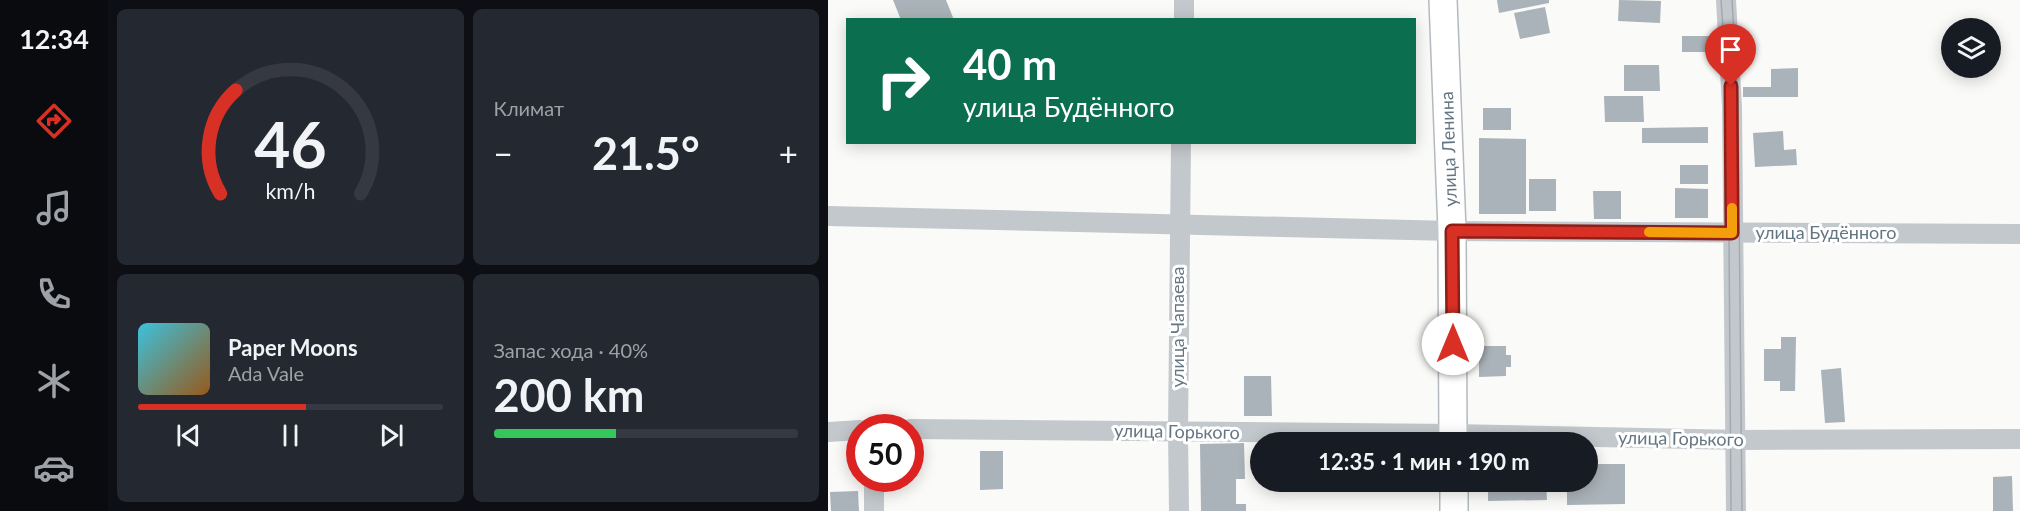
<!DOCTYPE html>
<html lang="ru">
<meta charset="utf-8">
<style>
:root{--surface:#171b24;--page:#242831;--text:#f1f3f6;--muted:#9ea1a6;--line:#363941;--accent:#d93025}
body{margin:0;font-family:Lato,sans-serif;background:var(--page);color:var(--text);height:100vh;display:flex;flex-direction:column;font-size:22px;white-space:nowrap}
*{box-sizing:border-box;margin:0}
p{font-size:20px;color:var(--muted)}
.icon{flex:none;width:33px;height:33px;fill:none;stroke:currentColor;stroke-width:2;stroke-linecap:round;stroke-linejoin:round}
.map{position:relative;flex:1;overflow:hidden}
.panel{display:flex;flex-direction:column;gap:9px;padding:9px;background:#0d0f14;width:720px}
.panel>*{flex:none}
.guide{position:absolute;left:18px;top:18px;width:570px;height:126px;border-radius:0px;box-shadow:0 3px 15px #0003;background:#0b6e4f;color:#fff;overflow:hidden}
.controls{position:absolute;left:1113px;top:18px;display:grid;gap:12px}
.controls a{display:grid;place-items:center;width:60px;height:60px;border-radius:50%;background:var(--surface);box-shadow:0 3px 15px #0003;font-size:30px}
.speed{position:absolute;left:18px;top:414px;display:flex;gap:12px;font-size:30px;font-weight:700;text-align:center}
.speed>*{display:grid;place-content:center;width:78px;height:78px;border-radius:50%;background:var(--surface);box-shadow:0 3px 15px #0003;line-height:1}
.speed .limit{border:9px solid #d22;background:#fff;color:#111}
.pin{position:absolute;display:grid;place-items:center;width:51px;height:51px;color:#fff;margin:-62px -26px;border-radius:50% 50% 50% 0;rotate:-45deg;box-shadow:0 0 6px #0007}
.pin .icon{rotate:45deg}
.me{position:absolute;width:66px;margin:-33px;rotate:0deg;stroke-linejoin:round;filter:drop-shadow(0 0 4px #0008)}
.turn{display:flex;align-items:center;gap:21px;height:126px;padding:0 18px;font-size:27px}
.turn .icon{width:78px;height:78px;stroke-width:2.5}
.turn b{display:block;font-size:42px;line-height:51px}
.big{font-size:45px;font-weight:700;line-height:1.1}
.panel .widget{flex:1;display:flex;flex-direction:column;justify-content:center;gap:9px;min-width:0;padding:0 21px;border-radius:9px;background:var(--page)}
.panel .dial{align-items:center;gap:0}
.dial svg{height:156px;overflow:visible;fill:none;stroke:var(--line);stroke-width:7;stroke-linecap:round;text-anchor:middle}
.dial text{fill:var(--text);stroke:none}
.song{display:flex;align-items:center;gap:18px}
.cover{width:72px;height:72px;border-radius:9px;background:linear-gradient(135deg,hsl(190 70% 55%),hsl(30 70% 35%))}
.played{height:6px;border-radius:3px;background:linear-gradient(90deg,var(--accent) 55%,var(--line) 55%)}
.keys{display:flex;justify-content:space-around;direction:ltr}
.heat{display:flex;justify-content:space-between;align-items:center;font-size:33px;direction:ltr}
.charge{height:9px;border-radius:4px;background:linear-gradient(90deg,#34c759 40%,var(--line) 0)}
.panel .tiles{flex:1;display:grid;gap:9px;grid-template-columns:repeat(2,1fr)}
.trip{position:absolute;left:422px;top:432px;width:348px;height:60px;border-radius:30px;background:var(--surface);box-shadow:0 3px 15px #0003;font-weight:700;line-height:60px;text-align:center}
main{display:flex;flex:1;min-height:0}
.menu{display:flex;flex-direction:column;width:108px;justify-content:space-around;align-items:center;background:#090b0e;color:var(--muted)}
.menu .icon{width:42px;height:42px}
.menu .on{color:var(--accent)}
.menu b{font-size:27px;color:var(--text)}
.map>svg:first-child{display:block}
</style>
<main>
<nav class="menu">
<b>12:34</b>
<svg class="icon on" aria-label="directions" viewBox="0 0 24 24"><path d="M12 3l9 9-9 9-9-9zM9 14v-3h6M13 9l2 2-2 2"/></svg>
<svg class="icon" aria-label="music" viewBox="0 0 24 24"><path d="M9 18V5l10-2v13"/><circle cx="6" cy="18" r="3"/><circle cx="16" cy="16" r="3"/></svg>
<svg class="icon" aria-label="phone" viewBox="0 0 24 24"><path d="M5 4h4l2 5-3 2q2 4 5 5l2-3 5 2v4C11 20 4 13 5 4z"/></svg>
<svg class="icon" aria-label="climate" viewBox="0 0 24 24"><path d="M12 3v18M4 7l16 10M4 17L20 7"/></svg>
<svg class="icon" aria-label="car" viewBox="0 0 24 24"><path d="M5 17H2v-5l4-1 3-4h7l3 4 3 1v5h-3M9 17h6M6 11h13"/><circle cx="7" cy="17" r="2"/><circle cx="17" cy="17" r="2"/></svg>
</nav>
<section class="panel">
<div class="tiles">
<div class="widget dial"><svg viewBox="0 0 100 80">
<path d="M14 69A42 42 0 1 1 86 69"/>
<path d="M14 69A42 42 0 0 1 22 16" stroke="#d93025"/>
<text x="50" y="56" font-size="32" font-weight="700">46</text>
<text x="50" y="72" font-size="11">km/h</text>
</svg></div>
<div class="widget"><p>Климат</p>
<div class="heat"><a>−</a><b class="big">21.5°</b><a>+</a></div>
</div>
<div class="widget">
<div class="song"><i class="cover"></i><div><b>Paper Moons</b><p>Ada Vale</p></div></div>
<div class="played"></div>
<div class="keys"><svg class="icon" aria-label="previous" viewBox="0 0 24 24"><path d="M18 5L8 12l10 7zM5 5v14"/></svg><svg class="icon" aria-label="pause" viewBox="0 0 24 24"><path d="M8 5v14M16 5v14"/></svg><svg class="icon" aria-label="next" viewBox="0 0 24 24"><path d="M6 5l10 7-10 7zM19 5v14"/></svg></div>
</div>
<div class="widget"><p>Запас хода · 40%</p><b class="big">200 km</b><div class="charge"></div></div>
</div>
</section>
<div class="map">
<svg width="1192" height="511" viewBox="0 0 1192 511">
<rect width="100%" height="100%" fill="#fafaf8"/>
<g fill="#aab3b9">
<polygon points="65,0 118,0 126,20 73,20"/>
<polygon points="669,0 721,0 721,3 671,13"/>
<polygon points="791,0 833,1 832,23 790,21"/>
<polygon points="717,7 722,33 692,39 686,13"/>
<rect x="854" y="36" width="27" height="16"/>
<polygon points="796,65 831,65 832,91 796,91"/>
<polygon points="970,68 970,97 915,97 915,87 943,87 943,69"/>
<polygon points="776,96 815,96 816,122 777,122"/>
<rect x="655" y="108" width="28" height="22"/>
<polygon points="880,127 880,143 814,143 814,128"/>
<polygon points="955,131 956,150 968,149 969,165 927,167 925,133"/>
<polygon points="651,138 698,139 698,214 651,214"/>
<rect x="852" y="165" width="28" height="19"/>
<rect x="701" y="179" width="27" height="32"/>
<polygon points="847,188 880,189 880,218 847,218"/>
<polygon points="765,191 793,191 793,219 766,219"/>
<polygon points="953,337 968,337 967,391 952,391 952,381 936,381 936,349 953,349"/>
<polygon points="651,346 678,346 678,355 683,355 683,367 678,367 678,376 651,377"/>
<polygon points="1013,368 1017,422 997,423 993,370"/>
<polygon points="416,376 443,376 444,416 416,416"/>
<polygon points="416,443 417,479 408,479 408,504 418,504 418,511 373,511 372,444"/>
<polygon points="152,451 175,451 175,489 152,490"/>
<polygon points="759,464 797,464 797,504 739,505 739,482 759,482"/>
<polygon points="1184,476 1185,511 1165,511 1165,477"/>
<polygon points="660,482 718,482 719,500 660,501"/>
<polygon points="30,491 31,511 3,511 2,492"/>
</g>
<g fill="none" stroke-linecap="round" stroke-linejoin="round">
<g stroke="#b3babf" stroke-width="30">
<g id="secondary">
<polyline points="615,0 624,231 625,442"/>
<polyline points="626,482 626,511"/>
</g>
</g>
<g stroke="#c3c8cc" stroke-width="20">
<polyline points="898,0 904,107 908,511"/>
<polyline points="356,20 356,0"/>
<polyline points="0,216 624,231 1192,234"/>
<polyline points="82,429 625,434 913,440 1192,439"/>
<polyline points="0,432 32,430"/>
<polyline points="46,478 46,511"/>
<polyline points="351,511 350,432 353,142"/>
</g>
<use href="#secondary" stroke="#fff" stroke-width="27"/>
<g stroke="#a2aab0" stroke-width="1.5">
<polyline points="893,0 900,99 903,511"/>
<polyline points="904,0 910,99 914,511"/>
</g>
</g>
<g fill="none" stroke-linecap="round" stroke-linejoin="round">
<g stroke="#8d1f18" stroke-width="15">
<polyline id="route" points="625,344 624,231 904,233 903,86"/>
</g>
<use href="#route" stroke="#d93025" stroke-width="10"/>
<polyline stroke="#f59e0b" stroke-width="10" points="821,232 904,233 904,208"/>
</g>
<g text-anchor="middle" stroke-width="6" stroke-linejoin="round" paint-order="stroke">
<g font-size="18" fill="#657683" stroke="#fff">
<text transform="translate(621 149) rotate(-92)" y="6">улица Ленина</text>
<text x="998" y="239">улица Будённого</text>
<text transform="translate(350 327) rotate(-90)" y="6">улица Чапаева</text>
<text transform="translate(349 432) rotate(1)" y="6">улица Горького</text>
<text transform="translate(853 439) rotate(1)" y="6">улица Горького</text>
</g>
</g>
</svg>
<div class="controls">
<a><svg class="icon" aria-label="layers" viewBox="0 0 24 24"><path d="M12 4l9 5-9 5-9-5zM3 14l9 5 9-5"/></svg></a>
</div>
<div class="speed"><div class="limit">50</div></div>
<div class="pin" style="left:903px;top:86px;background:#d93025"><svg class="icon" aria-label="arrive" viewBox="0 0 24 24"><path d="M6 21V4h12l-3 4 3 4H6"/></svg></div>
<svg class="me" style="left:625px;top:344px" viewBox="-20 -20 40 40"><circle r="19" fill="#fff"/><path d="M0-13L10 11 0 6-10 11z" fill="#d93025"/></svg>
<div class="trip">12:35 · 1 мин · 190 m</div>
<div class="guide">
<div class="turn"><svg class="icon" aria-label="right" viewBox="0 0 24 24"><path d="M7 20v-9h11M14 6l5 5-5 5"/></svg><div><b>40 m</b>улица Будённого</div></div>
</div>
</div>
</main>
